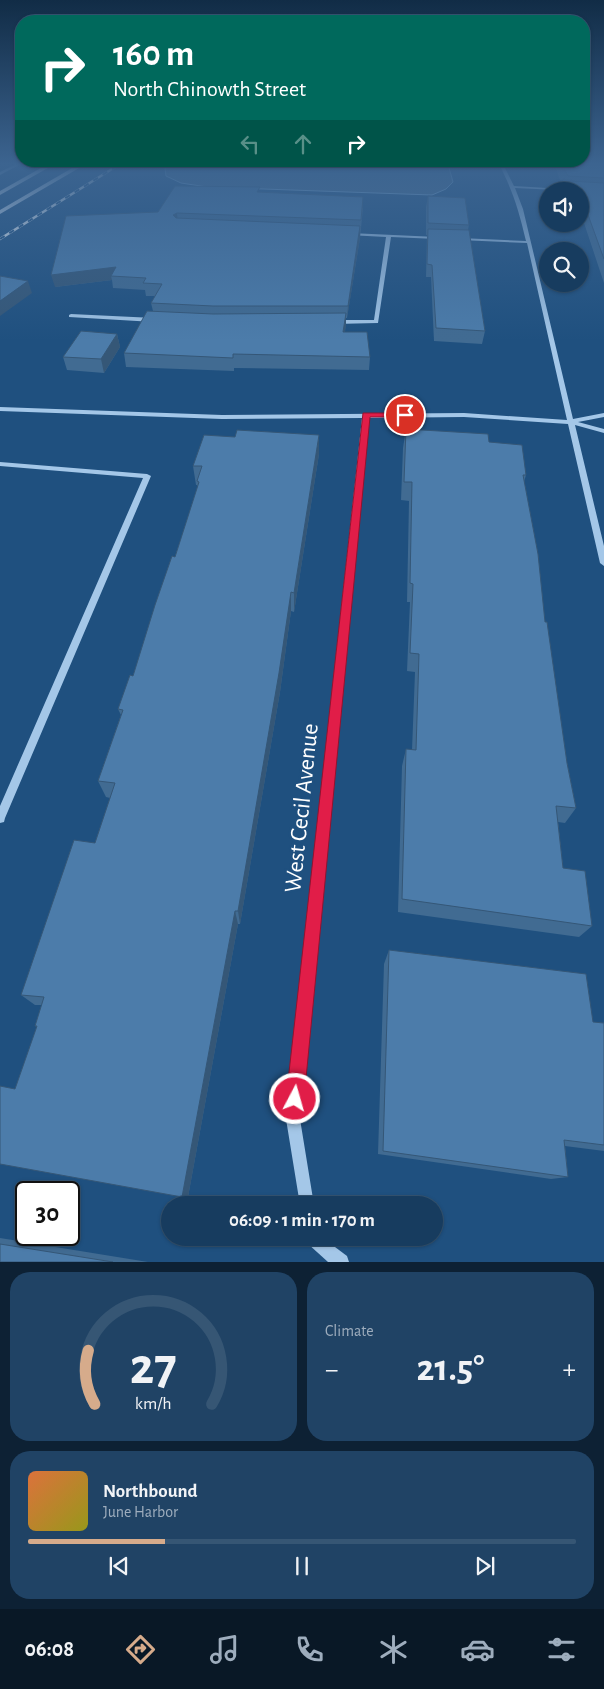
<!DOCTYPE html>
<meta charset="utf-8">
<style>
:root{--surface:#173c5f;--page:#204365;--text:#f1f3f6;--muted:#9eadbd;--line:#365674;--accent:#d6ab8b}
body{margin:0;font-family:"Alegreya Sans",sans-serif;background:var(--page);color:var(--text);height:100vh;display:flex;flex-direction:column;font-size:19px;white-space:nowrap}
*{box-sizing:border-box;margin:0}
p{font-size:16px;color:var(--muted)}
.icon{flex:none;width:28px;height:28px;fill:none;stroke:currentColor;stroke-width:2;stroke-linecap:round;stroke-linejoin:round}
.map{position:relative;height:1262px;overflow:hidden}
.details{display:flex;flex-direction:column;gap:10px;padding:10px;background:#0d2134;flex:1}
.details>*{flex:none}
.banner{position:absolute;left:15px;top:15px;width:575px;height:152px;border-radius:20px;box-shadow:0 1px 4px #0004,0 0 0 1px var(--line);background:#00695c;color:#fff;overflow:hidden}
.tools{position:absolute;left:539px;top:182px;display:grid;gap:10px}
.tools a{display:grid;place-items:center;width:50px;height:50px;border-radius:50%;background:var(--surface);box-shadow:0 1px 4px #0004,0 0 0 1px var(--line);font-size:25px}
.speed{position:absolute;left:15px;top:1181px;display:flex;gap:10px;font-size:25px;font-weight:700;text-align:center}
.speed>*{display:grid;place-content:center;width:65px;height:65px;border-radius:50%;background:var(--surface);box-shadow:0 1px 4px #0004,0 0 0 1px var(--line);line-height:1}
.speed .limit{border:2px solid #111;border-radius:8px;background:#fff;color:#111}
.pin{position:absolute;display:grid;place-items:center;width:42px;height:42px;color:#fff;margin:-21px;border:2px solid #fff;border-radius:50%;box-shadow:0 1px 5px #0007}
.me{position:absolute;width:55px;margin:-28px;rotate:6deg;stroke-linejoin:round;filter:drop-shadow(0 0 4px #0008)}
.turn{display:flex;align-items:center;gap:18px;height:105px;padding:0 15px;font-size:22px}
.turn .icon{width:65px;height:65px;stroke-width:2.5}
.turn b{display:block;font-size:35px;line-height:42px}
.lanes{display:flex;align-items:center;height:48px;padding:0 15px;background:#0003;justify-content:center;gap:25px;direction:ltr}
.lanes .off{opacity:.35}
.big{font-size:38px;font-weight:700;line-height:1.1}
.details .widget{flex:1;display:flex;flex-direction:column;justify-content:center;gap:8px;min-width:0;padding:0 18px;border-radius:20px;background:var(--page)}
.details .dial{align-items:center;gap:0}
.dial svg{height:130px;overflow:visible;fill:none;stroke:var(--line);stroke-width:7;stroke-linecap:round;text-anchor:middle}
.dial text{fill:var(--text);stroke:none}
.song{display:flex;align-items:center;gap:15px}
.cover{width:60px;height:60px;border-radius:8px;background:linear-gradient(135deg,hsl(20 70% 55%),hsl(60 70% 35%))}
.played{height:5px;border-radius:2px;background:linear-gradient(90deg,var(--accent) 25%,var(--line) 25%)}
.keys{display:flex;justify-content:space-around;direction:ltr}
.heat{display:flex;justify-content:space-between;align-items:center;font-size:28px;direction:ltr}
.details .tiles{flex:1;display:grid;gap:10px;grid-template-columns:1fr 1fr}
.widget:last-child{grid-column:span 2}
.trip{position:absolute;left:161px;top:1196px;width:282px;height:50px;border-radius:25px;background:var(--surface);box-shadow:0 1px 4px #0004,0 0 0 1px var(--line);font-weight:700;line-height:50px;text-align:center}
.tab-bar{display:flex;height:80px;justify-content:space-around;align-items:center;background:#091826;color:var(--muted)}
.tab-bar .icon{width:35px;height:35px}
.tab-bar .active{color:var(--accent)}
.tab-bar b{font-size:22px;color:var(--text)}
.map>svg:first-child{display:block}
</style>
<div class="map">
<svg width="604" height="1262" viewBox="0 0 604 1262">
<rect width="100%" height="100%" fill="#1f507f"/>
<polygon fill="#4e7294" stroke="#97c3e9" points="170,164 448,164 453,182 446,189 432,195 207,187 181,183 166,176 165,168"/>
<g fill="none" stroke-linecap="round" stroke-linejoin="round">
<g fill="#a4c7e8" fill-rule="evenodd">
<polygon points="16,164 21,164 0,175 0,172"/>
<path d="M499 164H503L514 186 581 190 579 191 515 188 523 209 573 419 604 413V417L578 422 604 429V433L575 425 604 546V566L600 563 568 424 464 417 369 418 300 1119 314 1205H300L286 1119 362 418 222 419 0 411V407L222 415 464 413 567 420 527 243 460 240 458 239 460 238 526 241C519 211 513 191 499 164Z"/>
<polygon points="350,233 437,237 439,238 437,239 391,237 378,323 334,324 331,322 334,320 374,320 386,237 348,235"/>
<polygon points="71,314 154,318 157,320 154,322 69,317 69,315"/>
<polygon points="0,462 147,474 151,476 5,818 4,822 0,823 0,806 143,478 0,466"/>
<polygon points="304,1238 323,1238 347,1256 349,1262 328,1262 307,1243"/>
</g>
<g fill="#e6f1fd" fill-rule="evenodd">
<polygon points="48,164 55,164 0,195 0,191"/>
<polygon points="79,164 86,164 0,214 0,210"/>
</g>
<g stroke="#fff" stroke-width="2.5">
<polyline id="rail" points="0,239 120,164"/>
</g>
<use href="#rail" stroke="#1f507f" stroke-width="2" stroke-dasharray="5.5" stroke-linecap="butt"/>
</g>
<g fill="#416b92">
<polygon points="554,164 603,164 604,166 604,283 584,223 580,223 580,191 568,191 569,187 565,186 563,180 560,180"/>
<polygon points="260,193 363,208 360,238 347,318 346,318 345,332 370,357 369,370 234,368 234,371 126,367 124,353 153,311 151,303 156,296 146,296 145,290 113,288 112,280 55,287 158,212"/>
<polygon points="428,196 469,225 468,230 485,331 482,344 434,341 431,277 426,277 427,235 426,235 426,207"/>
<polygon points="117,334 120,347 104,373 67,370 63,357"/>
<polygon points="406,429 489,442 526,475 524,482 545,622 567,763 576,808 565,823 558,822 563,868 592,926 579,937 398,912 402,766 406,749 412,750 415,672 407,671 410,602 407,602 409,501 401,500 403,448"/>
<polygon points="319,435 319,454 294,612 291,611 280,692 240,924 238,924 188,1197 182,1197 15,1089 37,1027 35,1026 42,1005 35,1005 21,995 95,843 110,798 106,797 98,781 121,715 118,709 133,676 175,557 198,487 197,485 196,485 193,466 235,437"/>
<polygon points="389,950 593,1022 604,1023 604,1151 565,1146 568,1177 551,1179 378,1154 384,964"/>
<polygon points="0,1238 148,1262 0,1262"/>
</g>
<g fill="#355777">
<polygon points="177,213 178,224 173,215"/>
<polygon points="360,226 360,238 347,318 348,306"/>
<polygon points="116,267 111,276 112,280 55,287 51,275"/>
<polygon points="28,281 32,293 0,316 0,301"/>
<polygon points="346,313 346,326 342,345 343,332"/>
<polygon points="117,334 120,347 104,373 101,359"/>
<polygon points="319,435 319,454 294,612 294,593"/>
<polygon points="291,592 291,611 280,692 240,924 238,911"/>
<polygon points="235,911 238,924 188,1197 182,1197"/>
</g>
<g fill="#4c7caa" stroke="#355777">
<polygon points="560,164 603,164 604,166 604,178 568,176 565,170 563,170"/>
<polygon points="570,181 604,183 604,259 587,212 581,211 580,208 580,191 574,191"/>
<polygon points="175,186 260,187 257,192 363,197 361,220 177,213 173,215 176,218 360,226 348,306 213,306 151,303 162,284 143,283 146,278 111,276 116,267 51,275 66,216 158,212"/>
<polygon points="428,196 465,198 469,225 428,223"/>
<polygon points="428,229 469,230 485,331 436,328 432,265 427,264"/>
<polygon points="0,276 28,281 0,301"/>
<polygon points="147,311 213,314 346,313 343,332 367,332 370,357 233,354 233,358 124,353"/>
<polygon points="81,331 117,334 101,359 63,357"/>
<polygon points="406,429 488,434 489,442 522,445 526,475 523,475 538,554 545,622 547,622 567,763 576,808 556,806 563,868 585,871 592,926 402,899 406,749 416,750 419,654 410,653 413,584 410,583 412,482 404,482"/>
<polygon points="237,430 319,435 294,593 291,592 279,673 238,911 235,911 182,1197 0,1164 0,1086 15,1089 37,1026 35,1026 44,997 21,995 74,840 95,843 115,783 98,781 123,710 118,709 130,675 133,676 155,605 172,556 175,557 199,482 197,481 202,466 193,466 204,435 235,437"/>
<polygon points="389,950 586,974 593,1022 604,1023 604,1145 564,1140 568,1177 383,1151"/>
<polygon points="0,1244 113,1262 0,1262"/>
</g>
<linearGradient id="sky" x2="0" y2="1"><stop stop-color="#112c46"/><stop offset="0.48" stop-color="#3c6490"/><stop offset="1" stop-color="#3c6490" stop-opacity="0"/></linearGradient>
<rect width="604" height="341" fill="url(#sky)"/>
<polygon fill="#e11d48" stroke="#92132f" points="363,413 405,413 409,415 405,417 370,417 304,1099 301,1106 295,1108 289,1106 286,1099"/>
<g text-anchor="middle" stroke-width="5" stroke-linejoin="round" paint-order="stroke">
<g font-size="24" fill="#fff" stroke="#1f507f">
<text transform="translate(301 808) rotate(-84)" y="8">West Cecil Avenue</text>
</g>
</g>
</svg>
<div class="tools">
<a><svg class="icon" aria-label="sound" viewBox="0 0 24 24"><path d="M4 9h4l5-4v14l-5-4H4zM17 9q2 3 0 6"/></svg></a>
<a><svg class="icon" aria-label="search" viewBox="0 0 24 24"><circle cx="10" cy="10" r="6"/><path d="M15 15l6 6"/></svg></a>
</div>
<div class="speed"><div class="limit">30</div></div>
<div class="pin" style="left:405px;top:415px;background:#d93025"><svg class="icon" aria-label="arrive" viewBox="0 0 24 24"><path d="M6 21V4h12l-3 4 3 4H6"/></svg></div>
<svg class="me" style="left:295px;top:1099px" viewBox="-20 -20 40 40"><circle r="17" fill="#e11d48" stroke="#fff" stroke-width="3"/><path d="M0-11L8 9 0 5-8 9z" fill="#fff"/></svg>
<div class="trip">06:09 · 1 min · 170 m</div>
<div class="banner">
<div class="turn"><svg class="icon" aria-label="right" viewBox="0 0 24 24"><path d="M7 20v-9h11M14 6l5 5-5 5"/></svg><div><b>160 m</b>North Chinowth Street</div></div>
<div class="lanes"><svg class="icon off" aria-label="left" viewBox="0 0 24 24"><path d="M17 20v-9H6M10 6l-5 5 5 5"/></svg><svg class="icon off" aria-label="ahead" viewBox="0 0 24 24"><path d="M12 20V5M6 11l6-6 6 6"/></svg><svg class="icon" aria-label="right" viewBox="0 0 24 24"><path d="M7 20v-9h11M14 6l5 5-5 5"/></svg></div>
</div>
</div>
<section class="details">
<div class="tiles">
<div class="widget dial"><svg viewBox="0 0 100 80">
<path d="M14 69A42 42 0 1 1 86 69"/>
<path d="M14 69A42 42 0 0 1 10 36" stroke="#d6ab8b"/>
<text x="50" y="56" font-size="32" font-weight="700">27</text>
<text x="50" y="72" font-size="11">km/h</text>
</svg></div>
<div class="widget"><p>Climate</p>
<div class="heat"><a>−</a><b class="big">21.5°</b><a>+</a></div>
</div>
<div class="widget">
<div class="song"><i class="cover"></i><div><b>Northbound</b><p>June Harbor</p></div></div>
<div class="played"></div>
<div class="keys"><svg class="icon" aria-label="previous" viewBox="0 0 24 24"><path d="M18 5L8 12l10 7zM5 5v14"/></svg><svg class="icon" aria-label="pause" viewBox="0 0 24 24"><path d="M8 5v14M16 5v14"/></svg><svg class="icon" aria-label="next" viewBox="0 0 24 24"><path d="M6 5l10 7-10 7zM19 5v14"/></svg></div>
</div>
</div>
</section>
<nav class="tab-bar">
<b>06:08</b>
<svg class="icon active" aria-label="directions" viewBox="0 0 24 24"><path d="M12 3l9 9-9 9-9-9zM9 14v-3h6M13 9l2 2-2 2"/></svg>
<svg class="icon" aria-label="music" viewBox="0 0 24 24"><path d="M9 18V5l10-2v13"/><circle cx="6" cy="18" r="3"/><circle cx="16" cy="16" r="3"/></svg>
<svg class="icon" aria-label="phone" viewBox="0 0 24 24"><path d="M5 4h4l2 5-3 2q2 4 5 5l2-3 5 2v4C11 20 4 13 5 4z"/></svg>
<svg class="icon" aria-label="climate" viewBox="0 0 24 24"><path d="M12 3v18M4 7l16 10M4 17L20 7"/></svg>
<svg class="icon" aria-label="car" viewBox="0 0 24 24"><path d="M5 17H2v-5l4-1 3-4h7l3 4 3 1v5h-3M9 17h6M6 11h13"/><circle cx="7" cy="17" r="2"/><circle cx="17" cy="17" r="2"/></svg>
<svg class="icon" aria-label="filters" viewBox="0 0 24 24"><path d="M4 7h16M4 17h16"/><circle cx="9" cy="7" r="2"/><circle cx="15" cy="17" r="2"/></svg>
</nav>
